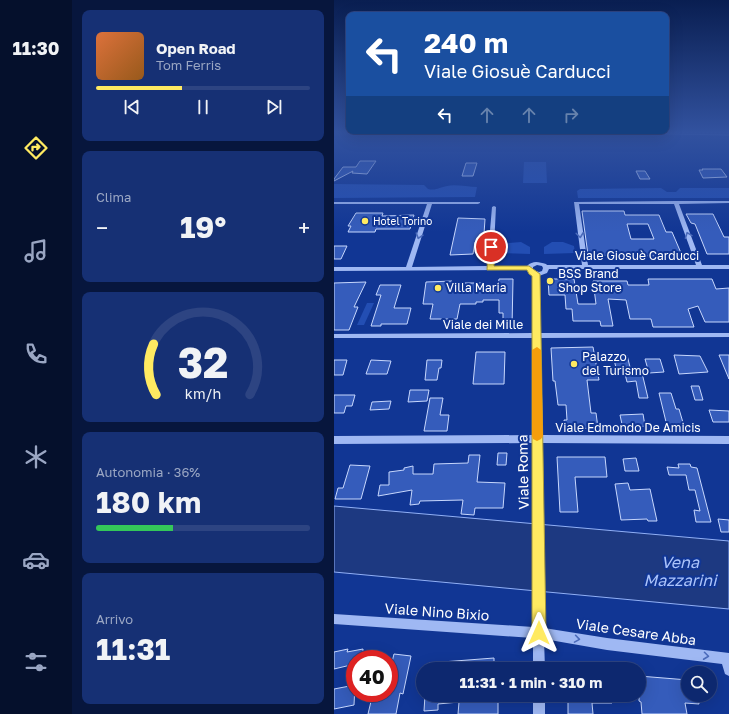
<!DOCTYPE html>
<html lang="it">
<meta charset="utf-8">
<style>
:root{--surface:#0d286f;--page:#163074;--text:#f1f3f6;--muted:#9aa6c3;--line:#2d4482;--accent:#ffea61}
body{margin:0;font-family:"Golos Text",sans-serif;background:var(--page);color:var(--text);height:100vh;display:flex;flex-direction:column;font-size:15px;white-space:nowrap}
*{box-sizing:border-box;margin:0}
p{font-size:13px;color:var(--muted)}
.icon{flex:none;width:22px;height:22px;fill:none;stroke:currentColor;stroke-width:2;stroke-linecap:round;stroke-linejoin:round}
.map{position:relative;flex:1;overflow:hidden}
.side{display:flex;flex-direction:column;gap:10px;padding:10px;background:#07163d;width:262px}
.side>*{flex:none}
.banner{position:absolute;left:12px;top:12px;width:323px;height:122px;border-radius:8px;box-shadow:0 4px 16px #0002,0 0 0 1px var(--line);background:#1a4fa0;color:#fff;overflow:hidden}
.controls{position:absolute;left:347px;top:666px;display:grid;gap:8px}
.controls a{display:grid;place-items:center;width:36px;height:36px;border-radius:50%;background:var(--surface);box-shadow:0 4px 16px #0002,0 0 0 1px var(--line);font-size:20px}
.speed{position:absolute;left:12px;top:650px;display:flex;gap:8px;font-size:20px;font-weight:700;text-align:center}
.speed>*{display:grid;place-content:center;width:52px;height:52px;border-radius:50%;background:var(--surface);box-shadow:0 4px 16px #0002,0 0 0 1px var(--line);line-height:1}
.speed .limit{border:6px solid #d22;background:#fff;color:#111}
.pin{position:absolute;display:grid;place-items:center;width:34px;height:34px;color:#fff;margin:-17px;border:2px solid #fff;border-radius:50%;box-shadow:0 1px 4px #0007}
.me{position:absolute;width:44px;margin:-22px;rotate:0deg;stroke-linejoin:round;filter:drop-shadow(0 0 3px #0008)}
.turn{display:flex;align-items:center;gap:14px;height:84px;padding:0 12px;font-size:18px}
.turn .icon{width:52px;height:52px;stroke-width:2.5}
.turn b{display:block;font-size:28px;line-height:34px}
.lanes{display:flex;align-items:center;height:38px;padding:0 12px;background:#0003;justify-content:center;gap:20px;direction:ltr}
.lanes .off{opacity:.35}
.big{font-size:30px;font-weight:700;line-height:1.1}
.side .tile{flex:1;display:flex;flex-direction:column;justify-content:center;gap:6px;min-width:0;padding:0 14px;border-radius:8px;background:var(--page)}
.side .dial{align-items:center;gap:0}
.dial svg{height:104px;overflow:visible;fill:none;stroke:var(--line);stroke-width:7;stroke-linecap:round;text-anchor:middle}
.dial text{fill:var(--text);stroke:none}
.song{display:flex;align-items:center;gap:12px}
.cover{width:48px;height:48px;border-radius:6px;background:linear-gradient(135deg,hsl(20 70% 55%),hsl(30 70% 35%))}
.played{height:4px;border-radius:2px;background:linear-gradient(90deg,var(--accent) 40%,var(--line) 40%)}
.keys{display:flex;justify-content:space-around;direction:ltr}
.heat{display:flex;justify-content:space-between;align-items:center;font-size:22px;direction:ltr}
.charge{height:6px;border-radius:3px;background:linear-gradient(90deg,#34c759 36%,var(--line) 0)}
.trip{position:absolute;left:82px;top:662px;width:230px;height:40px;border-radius:20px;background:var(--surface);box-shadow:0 4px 16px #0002,0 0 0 1px var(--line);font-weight:700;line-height:40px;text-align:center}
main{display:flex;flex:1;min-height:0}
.tab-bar{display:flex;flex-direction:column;width:72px;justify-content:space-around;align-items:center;background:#05102c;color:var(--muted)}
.tab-bar .icon{width:28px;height:28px}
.tab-bar .on{color:var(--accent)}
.tab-bar b{font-size:18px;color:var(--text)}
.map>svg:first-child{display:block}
</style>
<main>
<nav class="tab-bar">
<b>11:30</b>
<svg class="icon on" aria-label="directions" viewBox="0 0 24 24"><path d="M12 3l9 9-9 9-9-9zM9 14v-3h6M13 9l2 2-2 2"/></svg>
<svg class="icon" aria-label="music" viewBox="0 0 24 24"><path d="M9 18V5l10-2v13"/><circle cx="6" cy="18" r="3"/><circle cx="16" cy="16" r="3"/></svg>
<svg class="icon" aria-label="phone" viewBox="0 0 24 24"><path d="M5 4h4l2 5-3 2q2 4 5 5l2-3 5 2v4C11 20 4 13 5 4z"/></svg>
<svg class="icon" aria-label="climate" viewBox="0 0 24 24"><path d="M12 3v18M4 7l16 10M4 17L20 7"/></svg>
<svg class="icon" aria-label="car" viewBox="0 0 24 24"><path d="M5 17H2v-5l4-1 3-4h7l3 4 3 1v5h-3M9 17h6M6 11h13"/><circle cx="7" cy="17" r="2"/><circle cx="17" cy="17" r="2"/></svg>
<svg class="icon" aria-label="filters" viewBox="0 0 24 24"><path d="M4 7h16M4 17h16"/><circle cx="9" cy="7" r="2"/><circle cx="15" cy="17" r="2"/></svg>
</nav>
<section class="side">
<div class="tile">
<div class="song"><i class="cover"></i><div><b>Open Road</b><p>Tom Ferris</p></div></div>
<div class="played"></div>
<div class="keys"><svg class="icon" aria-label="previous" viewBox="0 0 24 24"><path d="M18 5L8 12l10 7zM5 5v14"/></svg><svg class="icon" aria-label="pause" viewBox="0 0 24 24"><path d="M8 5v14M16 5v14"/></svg><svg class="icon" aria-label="next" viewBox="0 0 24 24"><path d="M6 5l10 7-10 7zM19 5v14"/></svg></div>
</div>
<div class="tile"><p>Clima</p>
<div class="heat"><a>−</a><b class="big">19°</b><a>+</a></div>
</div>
<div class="tile dial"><svg viewBox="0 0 100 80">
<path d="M14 69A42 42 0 1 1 86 69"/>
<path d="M14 69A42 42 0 0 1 12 30" stroke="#ffea61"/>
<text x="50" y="56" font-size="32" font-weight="700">32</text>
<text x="50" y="72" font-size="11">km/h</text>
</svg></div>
<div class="tile"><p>Autonomia · 36%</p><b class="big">180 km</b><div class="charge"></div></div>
<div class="tile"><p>Arrivo</p><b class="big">11:31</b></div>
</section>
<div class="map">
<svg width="395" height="714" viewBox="0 0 395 714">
<rect width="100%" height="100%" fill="#113694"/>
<g fill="#234eb3">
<polygon points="190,162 212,162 213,183 189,183"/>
<path d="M0 184 90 185 94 189C102 191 106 187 113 186 121 184 134 187 143 187L141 197 0 198Z"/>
<polygon points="327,188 333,192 342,192 346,188 395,188 395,198 244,198 243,191 246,189"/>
<polygon points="187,242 196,247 196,254 164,253 165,247 175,243"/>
<polygon points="218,242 229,242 240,246 241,253 210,254 210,247"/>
<polygon points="33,303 40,303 30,325 23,325"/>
</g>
<g fill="#1d3981" stroke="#91b0f6">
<polygon points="238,132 395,132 395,135"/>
<polygon points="0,506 395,541 395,609 0,572"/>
</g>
<g fill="#355cbb" stroke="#c7d7fd" fill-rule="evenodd">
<polygon points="26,161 42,161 33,174 18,173 19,171 0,181 0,179 9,167 22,167"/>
<polygon points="132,163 143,163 139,176 128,176"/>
<polygon points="368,169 387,169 393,177 369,178 365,170 369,170"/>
<polygon points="302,171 311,171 316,179 306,179"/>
<path d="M248 211H290L291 215H325L332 232H338L347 253H337L338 258H326L325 256 254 255ZM293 224H314L320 239H297Z"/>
<polygon points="22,213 49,213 48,216 80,215 76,229 42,229 41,232 14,232 17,226 14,226"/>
<polygon points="352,214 379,214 390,237 395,237 395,254 373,254 361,224 357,223"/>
<polygon points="124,218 151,219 150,234 146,234 145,242 141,242 139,254 116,255"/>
<polygon points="0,246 13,246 7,259 0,259"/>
<polygon points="165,279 179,279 178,327 169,327 169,313 165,313 165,300 149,300 149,302 142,302 142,304 126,304 123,319 96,319 99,304 89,304 92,282 118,281 118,283 148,283 148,286 164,286"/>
<polygon points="214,279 240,279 244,304 262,304 259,281 293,281 294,285 315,285 314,279 378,279 382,289 395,288 395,322 371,322 364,306 354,309 360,327 319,327 317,319 296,319 292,300 274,299 279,326 267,326 266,321 239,321 238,309 232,309 231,295 215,295"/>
<polygon points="32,282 20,307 24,307 15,330 0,330 0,283"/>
<polygon points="46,285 67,285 60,308 77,308 73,324 47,324 47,326 37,326 47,295 42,295"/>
<polygon points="259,347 265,380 253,380 257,413 262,413 264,428 231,429 230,420 233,420 232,405 224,405 221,381 219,381 217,348"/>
<polygon points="142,352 171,352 170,384 139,384"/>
<polygon points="293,355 296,367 282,368 280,359 282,359 281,356"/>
<polygon points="340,355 366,356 374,372 345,374"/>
<polygon points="385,355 395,355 395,379"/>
<polygon points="311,359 326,359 330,372 315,373"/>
<polygon points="0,360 13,360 9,375 0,375"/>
<polygon points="37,360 57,361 53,374 32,374"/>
<polygon points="93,360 108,360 107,368 105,368 103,380 91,380"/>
<polygon points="308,373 314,398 305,398 302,381 293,382 291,374"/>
<polygon points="357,386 365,386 369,400 361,400"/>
<polygon points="76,390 95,390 93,401 74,402"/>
<polygon points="325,393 337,393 342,409 345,409 350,426 333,426"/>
<polygon points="0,395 21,395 18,406 12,406 10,413 0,413"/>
<polygon points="96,398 109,398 106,415 115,415 113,431 90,431"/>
<polygon points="57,401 55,409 36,410 38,402"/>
<polygon points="375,410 395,411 395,422 379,422"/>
<polygon points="309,414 311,426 304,427 305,429 289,429 286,415"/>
<polygon points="164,453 173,453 172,465 163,465"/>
<polygon points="135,455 146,455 143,482 171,483 169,508 141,508 140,515 127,514 129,500 86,501 85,504 76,505 78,490 44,496 46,485 55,485 55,472 70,470 70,468 79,466 79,474 99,474 100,464 134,463"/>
<polygon points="223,457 271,457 273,477 241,477 244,512 226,512"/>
<polygon points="302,458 305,471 291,471 289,459"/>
<polygon points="344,464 356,464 357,467 363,468 377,522 362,522 360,510 366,511 361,490 355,490 352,475 335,475 333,467 345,468"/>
<polygon points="16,465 36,466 27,499 1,499 4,488 9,488"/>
<polygon points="294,483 296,490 316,489 323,521 314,521 313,519 287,520 281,484"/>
<polygon points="384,519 395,520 395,532 387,532"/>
<polygon points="14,649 13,652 29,649 29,659 21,659 21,664 0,669 0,652"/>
<polygon points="60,654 77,656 69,694 66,693 62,714 34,714 39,693 55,693 55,662 58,662"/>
<polygon points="160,658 160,669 95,669 95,663"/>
<polygon points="305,676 354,680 354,695 364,695 365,704 351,703 353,714 308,714 307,702 305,701"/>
<polygon points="21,685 20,705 0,709 0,689"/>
<polygon points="91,695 164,695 164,714 124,714 125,702 104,704 104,710 90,711"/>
<polygon points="234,695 277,695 278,703 258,703 259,714 234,714"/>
</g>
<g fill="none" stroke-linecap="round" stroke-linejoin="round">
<g fill="#9fb8f3" fill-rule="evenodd">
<path d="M342 201H395V203L345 204 368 265H395V269H215L213 273 205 276 206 333H395V337L206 338 207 435 395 436V444L207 443 210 628 273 638 395 653V676L391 674 388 664 273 650 210 639 211 669H199V638L0 624V614L199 627V443L0 444V436L199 435V338H0V334L199 333V274L194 272 193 270 0 271V267H72L93 204H0V202H146V203L144 204H98L78 267 153 266 158 207 160 206 162 207 159 266H193C199 260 205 262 212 264L213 265H248L240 202ZM245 204H340L362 265H254ZM203 265 208 266 209 268 208 271 205 272 199 270V267Z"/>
<rect x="199" y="695" width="12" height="19"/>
</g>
</g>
<defs><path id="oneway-chevron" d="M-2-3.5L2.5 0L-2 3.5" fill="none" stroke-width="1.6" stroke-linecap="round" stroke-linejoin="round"/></defs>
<g stroke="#4a6aba">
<use href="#oneway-chevron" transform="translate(246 235) rotate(83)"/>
<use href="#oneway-chevron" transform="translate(354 235) rotate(-111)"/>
<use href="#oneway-chevron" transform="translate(85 236) rotate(108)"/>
<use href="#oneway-chevron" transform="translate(243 639) rotate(9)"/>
<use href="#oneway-chevron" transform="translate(372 656) rotate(7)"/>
</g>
<linearGradient id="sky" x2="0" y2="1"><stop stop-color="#091e51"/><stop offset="0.57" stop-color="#32529f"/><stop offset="1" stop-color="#32529f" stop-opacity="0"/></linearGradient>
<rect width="395" height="232" fill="url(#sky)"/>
<polygon fill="#ffea61" stroke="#a6983f" points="157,244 161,247 160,266 195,266 206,274 212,633 210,638 205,640 200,638 198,633 198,276 195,274 193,270 153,270 154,247"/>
<polygon fill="#f59e0b" points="203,347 207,350 209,436 207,439 203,441 199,439 198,436 198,350"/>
<g fill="#ffea61" stroke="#113694" stroke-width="1.5">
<circle cx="31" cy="221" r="4"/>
<circle cx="216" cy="281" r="4"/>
<circle cx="104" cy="288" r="4"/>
<circle cx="240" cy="364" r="4"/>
</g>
<g text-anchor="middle" stroke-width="4" stroke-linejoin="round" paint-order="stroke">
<g font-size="10" fill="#fff" stroke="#113694" text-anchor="start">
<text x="39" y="225">Hotel Torino</text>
</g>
<g font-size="12" fill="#fff" stroke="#113694">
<text x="303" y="260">Viale Giosuè Carducci</text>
<text x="149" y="329">Viale dei Mille</text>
<text x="294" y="432">Viale Edmondo De Amicis</text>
</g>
<g font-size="12" fill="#fff" stroke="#113694" text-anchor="start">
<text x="224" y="278">BSS Brand<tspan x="224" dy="14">Shop Store</tspan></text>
<text x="112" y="292">Villa Maria</text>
<text x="248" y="361">Palazzo<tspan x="248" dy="14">del Turismo</tspan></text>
</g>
<g font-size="14" fill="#fff" stroke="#113694">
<text transform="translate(189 472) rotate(-91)" y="5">Viale Roma</text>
<text transform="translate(103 612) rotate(4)" y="5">Viale Nino Bixio</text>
<text transform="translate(302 632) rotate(8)" y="5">Viale Cesare Abba</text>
</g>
<g font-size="16" font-style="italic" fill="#abc3fa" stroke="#113694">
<text x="346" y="568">Vena<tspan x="346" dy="18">Mazzarini</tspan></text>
</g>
</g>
</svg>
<div class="controls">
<a><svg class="icon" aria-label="search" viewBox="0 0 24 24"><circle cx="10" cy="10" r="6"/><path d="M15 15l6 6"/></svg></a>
</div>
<div class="speed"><div class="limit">40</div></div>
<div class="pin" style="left:157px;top:247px;background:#d93025"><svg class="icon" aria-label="arrive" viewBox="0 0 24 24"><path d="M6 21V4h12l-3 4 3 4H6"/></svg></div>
<svg class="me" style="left:205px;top:633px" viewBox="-20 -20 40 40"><path d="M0-17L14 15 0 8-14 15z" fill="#ffea61" stroke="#fff" stroke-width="4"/></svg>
<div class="trip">11:31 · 1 min · 310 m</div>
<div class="banner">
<div class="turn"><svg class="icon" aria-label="left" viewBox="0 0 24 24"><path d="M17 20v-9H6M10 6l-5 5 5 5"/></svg><div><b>240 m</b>Viale Giosuè Carducci</div></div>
<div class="lanes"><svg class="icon" aria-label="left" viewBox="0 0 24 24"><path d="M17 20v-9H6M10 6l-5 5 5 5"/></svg><svg class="icon off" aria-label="ahead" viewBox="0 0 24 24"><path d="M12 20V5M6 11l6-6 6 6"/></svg><svg class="icon off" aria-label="ahead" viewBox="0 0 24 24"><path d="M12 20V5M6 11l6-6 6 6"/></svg><svg class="icon off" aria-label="right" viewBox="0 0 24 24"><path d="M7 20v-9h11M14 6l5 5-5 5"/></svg></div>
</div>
</div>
</main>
